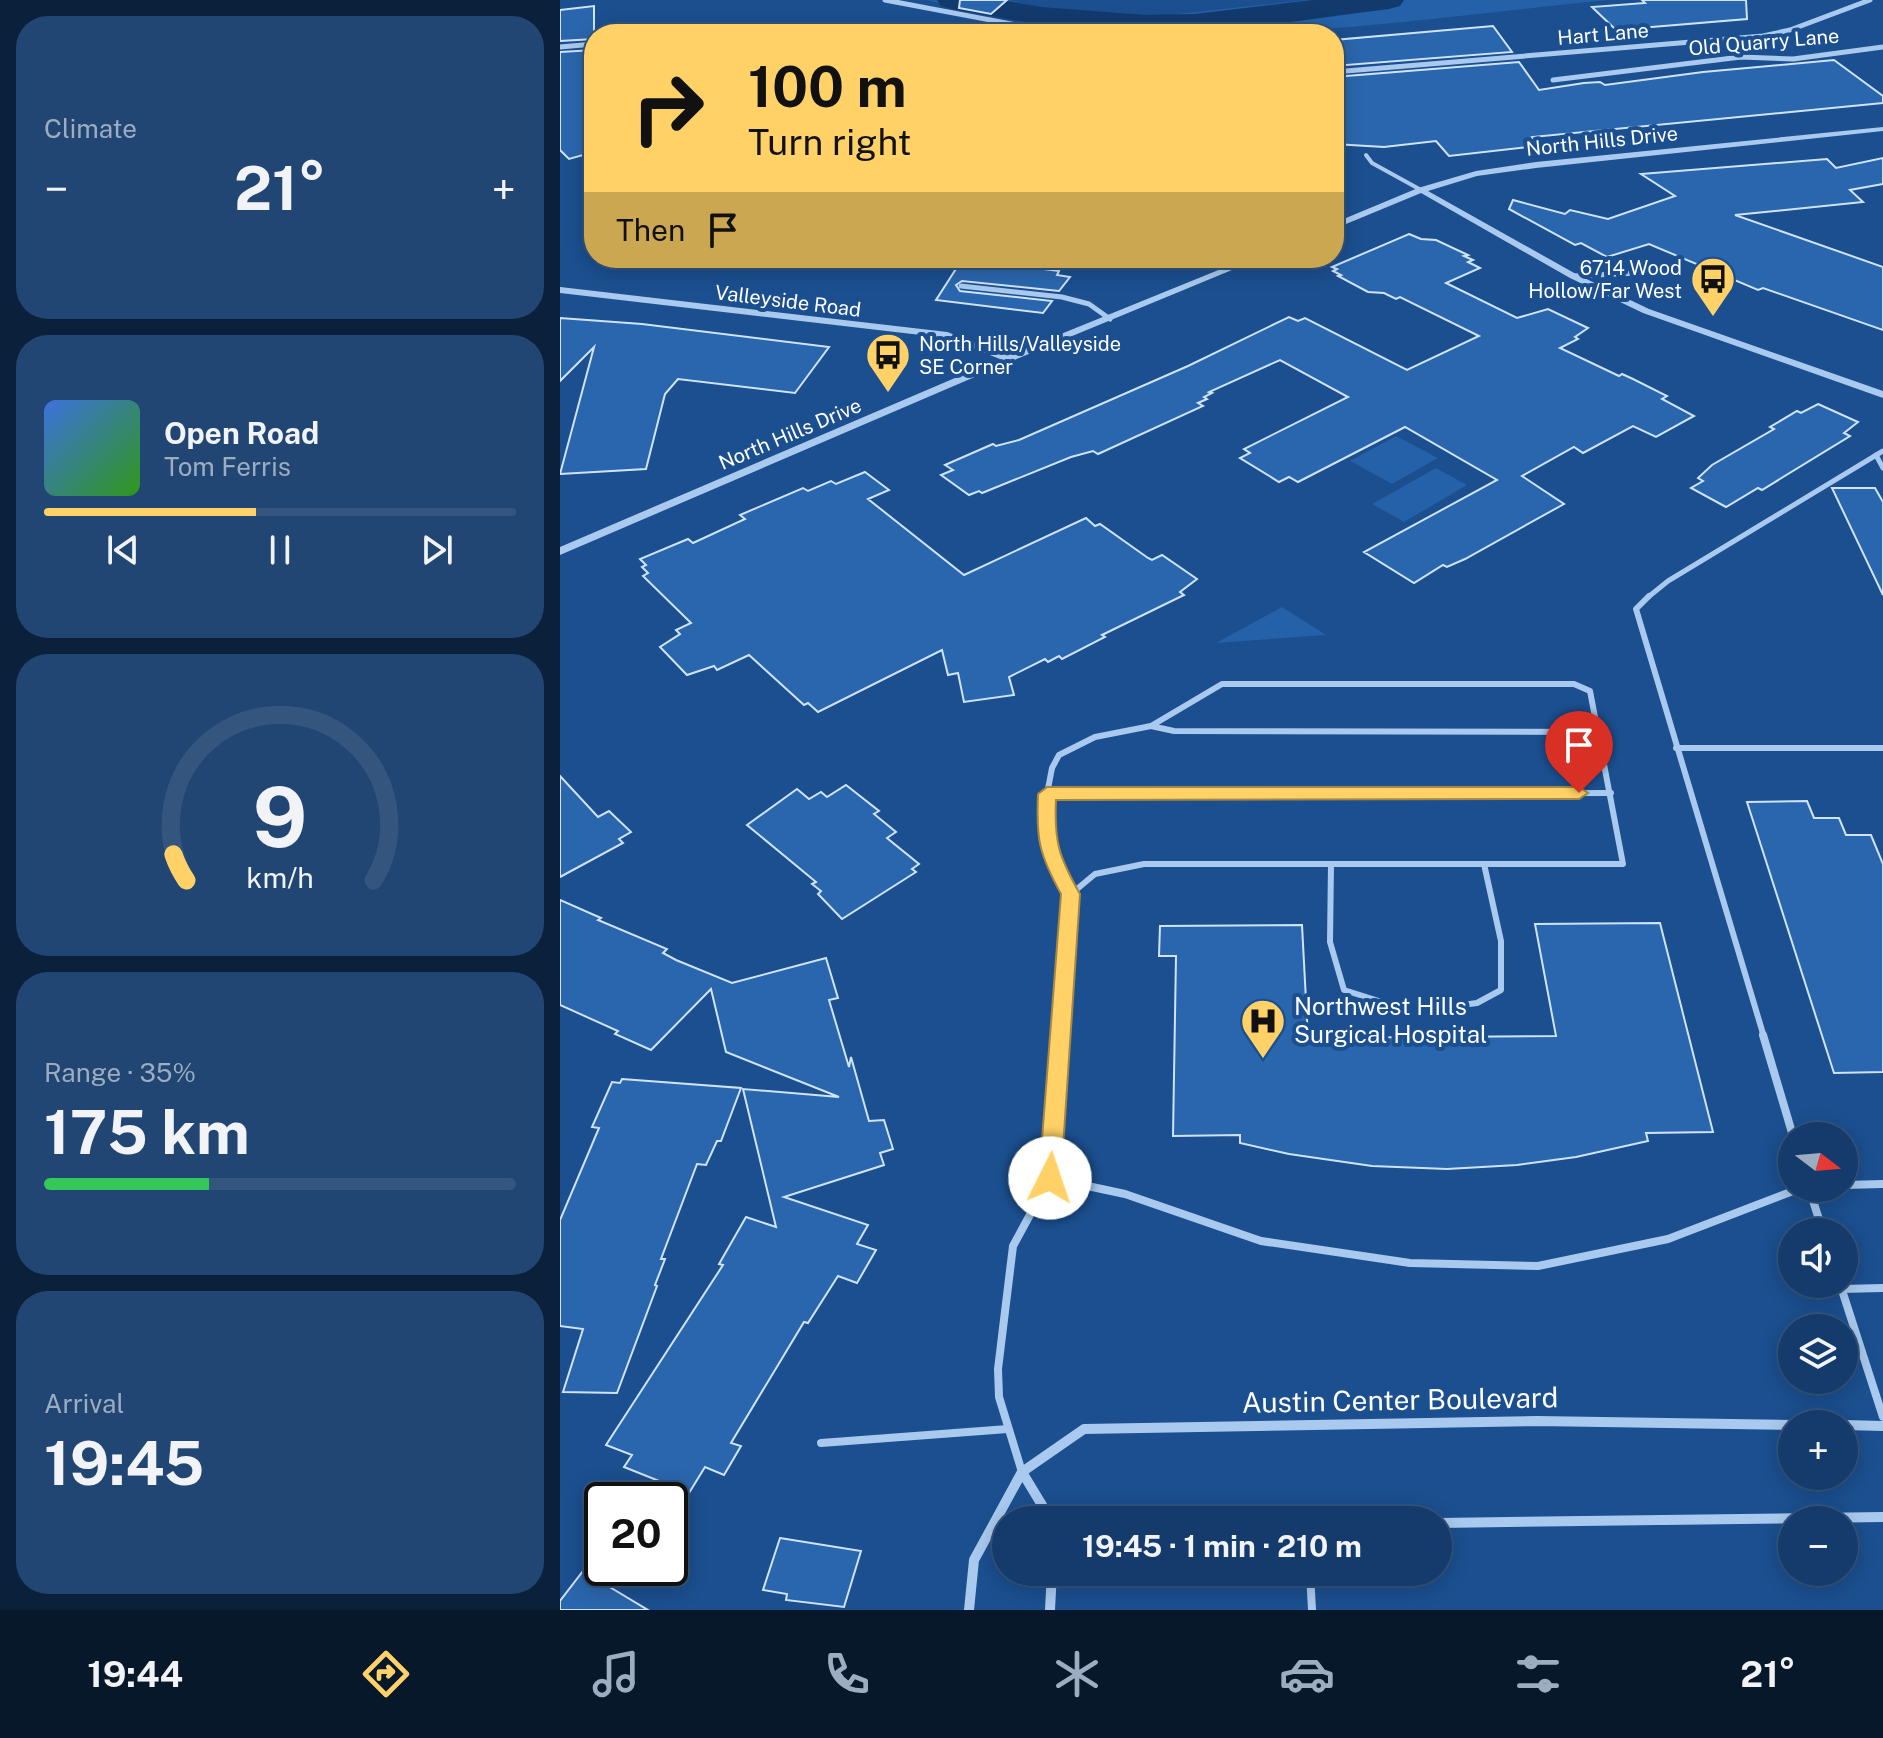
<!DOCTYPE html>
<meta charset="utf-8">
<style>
:root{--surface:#143b6b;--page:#214673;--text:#f1f3f6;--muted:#9dadc1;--line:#33557e;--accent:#ffd166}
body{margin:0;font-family:"Public Sans",sans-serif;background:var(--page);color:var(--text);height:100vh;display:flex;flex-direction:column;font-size:30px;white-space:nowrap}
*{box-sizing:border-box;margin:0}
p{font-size:26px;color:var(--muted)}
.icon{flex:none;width:44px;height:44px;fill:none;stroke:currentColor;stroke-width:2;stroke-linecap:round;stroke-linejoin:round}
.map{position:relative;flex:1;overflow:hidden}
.panel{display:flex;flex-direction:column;gap:16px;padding:16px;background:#0b203b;width:560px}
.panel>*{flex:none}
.guide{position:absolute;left:24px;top:24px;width:760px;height:244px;border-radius:32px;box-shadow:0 4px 20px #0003,0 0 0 2px var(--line);background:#ffd166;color:#111;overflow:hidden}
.needle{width:52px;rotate:106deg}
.buttons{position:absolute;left:1218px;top:1122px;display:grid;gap:16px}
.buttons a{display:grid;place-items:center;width:80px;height:80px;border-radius:50%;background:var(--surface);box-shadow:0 4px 20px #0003,0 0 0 2px var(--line);font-size:40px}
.speed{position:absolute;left:24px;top:1482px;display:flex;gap:16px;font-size:40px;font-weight:700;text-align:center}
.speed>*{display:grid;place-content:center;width:104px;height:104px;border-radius:50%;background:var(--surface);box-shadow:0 4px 20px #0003,0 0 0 2px var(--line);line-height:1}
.speed .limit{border:4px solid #111;border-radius:12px;background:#fff;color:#111}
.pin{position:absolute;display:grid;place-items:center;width:68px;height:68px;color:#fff;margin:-82px -34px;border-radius:50% 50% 50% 0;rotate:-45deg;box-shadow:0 0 8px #0007}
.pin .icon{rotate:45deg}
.me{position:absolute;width:88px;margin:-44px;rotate:4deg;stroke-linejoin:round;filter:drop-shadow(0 0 6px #0008)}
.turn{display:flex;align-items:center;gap:28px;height:168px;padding:0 32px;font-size:36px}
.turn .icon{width:104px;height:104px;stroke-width:2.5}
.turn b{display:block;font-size:56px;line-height:68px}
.then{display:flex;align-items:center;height:76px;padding:0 32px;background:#0003;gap:16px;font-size:30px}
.big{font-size:60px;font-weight:700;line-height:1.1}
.panel .card{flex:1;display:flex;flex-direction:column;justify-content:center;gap:12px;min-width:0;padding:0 28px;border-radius:32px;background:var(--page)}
.panel .dial{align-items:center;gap:0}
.dial svg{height:208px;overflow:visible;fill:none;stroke:var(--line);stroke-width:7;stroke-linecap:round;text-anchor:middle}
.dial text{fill:var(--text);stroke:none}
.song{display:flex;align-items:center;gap:24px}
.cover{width:96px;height:96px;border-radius:12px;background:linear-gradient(135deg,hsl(220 70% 55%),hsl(110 70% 35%))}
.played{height:8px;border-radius:4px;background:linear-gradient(90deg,var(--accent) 45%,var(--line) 45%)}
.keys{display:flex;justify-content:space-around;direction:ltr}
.heat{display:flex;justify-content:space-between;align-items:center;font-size:44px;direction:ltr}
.charge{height:12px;border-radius:6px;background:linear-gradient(90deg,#34c759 35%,var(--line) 0)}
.trip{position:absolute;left:432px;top:1506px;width:460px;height:80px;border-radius:40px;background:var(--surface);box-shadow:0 4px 20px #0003,0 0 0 2px var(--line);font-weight:700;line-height:80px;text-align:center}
.tab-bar{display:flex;height:128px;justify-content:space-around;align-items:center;background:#08182b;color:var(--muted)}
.tab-bar .icon{width:56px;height:56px}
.tab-bar .selected{color:var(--accent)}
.tab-bar b{font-size:36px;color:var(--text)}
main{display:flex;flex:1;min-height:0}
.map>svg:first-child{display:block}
</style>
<main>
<section class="panel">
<div class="card"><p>Climate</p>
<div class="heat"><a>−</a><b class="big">21°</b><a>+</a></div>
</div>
<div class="card">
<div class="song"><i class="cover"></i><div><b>Open Road</b><p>Tom Ferris</p></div></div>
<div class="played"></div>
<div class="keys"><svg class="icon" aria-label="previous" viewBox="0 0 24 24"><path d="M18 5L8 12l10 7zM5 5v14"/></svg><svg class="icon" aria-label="pause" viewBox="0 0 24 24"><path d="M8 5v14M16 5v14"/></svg><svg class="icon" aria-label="next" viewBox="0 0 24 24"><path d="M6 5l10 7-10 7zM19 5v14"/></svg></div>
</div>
<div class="card dial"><svg viewBox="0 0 100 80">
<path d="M14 69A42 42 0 1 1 86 69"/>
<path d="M14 69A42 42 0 0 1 9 59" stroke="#ffd166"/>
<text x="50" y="56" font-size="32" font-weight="700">9</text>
<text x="50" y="72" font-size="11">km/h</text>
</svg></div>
<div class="card"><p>Range · 35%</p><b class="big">175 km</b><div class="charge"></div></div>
<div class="card"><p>Arrival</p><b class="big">19:45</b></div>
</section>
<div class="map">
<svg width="1323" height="1610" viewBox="0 0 1323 1610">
<rect width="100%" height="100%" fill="#1b4f8f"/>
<g fill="#2461a8">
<path d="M366 0H448L507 14 589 17 746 0H1048C886 16 722 42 558 32 494 28 429 13 366 0Z"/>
<polygon points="836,436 878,458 832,484 790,461"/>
<polygon points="876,468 907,485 844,522 812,504"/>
<polygon points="722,607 766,635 656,643"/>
</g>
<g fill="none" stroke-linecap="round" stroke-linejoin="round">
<path fill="#123a6d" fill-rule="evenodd" d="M377 0H442L481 7 585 15 634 14 752 0H844L840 6 829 9C749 18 667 35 586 33 520 32 456 21 392 9L381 6Z"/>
</g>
<g fill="#2a66ad" stroke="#cfe3fa" stroke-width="2">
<polygon points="400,0 447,0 431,14 399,8"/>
<polygon points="1082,0 1186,0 1187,19 1056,30 1032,7 1085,3"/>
<polygon points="34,6 34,39 0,41 0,10"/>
<polygon points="933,26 952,52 774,66 774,40"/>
<polygon points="34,50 34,152 9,159 0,150 0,52"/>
<polygon points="1274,60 1323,96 1323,103 972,137 977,146 889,156 876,141 824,147 774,144 774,77 959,62 979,90 1024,83 1040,82 1045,85 1143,72"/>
<polygon points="1323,158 1323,184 1290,190 1303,202 1175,215 1323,267 1323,330 1203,288 1198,290 1089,244 1047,257 1021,243 1015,245 949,209 953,200 1005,214 1010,210 1048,219 1115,196 1081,174 1267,159 1276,168"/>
<polygon points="849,234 861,239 876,240 908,255 904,256 913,260 908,262 920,268 886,283 957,318 988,309 1028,328 1015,337 1018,339 1000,348 1059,376 1062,374 1073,379 1107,396 1102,399 1134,416 1096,437 1073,426 1023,453 1014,447 962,476 1004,504 905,559 887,567 883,565 854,583 804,552 937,480 845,427 738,482 729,477 719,482 680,458 690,453 684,449 788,397 720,360 649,392 652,393 644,397 647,399 638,403 643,406 538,454 533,451 511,457 422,493 419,491 409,495 381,475 393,470 385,465 433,444 436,446 459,440 628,366 729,317 738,321 745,318 847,370 919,336 840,297 836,299 824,293 808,292 778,276 781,275 773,271 777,269 772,267"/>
<polygon points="403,258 456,261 452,265 499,271 497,275 510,277 499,291 402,281 396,285 400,291 492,301 483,313 376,300"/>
<polygon points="0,318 82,324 269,347 235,393 118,379 105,394 86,469 0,474 34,347 0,381"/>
<polygon points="1258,404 1298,422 1284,433 1290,436 1202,490 1198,488 1166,507 1131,488 1143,481 1138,478 1152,465 1214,429 1210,427 1237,411 1241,413"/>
<polygon points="305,472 329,490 308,499 404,575 526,518 535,526 540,524 588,558 592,560 602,555 637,579 620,592 624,595 542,635 545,637 502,659 499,656 488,662 485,659 449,677 454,695 404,702 398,673 388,675 382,650 258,712 248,703 244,705 189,655 157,670 154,666 127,675 100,647 120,634 116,630 131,623 83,576 88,573 82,567 86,565 80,559 128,539 133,543 185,519 180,515 243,488 248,491 271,481 276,484"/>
<polygon points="1272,488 1315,488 1323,502 1323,595"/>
<polygon points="0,776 38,817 49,811 71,832 59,839 63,843 0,877"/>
<polygon points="286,785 319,811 314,814 336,832 327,838 359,864 352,869 356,872 282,919 258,894 261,891 252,884 256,882 187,825 237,789 249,799 261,792 267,797"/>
<polygon points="1247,801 1254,818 1279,818 1286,835 1311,835 1323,864 1323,1072 1274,1073 1187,802"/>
<polygon points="0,900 41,918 38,920 107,949 103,953 116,960 172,983 266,958 278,998 269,1000 289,1067 291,1057 309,1121 324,1120 333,1149 320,1153 324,1165 224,1197 308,1225 297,1244 316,1250 297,1283 278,1276 248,1323 244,1322 171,1443 181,1446 164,1475 145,1467 129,1493 64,1467 72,1455 46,1445 163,1265 159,1264 186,1217 216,1227 183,1089 279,1097 166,1052 151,989 91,1050 55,1034 58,1031 0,1005"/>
<polygon points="1100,923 1153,1132 1086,1133 1088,1141 1016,1157 957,1165 887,1169 812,1166 729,1154 680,1143 680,1135 613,1136 616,956 599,956 600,926 742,925 748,1038 996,1036 975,924"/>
<polygon points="62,1079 181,1088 161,1141 157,1141 146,1165 137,1164 101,1259 105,1259 95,1285 97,1286 57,1393 3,1392 23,1329 0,1326 0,1220 39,1128 32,1127 52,1082 60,1083"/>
<polygon points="220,1538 301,1551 284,1607 226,1600 227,1594 203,1590"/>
<polygon points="23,1571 88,1610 0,1610 0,1601"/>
</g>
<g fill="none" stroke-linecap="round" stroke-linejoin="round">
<polyline stroke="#a9c9ee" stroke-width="4" points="806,155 812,163 861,190"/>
<g stroke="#a9c9ee" stroke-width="5">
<polyline points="1013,276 1100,272"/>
<polyline points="401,286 502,297 529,304 550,319"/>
<polyline points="1316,455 1323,468"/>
<polyline points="1087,598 1108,581 1323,451"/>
</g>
<g stroke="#a9c9ee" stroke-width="6">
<polyline points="1089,596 1076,609 1204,1037"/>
<polygon points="662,684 1014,684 1030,691 1063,864 584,864 535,874 511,894 496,869 485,836 487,794 492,768 499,755 535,737 591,726"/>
<polyline points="591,726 614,731 1039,732"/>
<polyline points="1116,748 1323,748"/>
<polyline points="487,794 1051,793"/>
<polyline points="771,864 770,942 784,990 844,1009"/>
<polyline points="880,1008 917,1003 941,990 941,941 924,864"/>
<polyline points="500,1037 511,894"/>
</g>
<g stroke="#a9c9ee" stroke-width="8">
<polyline points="1203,1035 1233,1136"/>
<polyline points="490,1178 565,1194 701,1241 850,1263 978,1266 1108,1239 1241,1188"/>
<polyline points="1284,1185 1323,1184"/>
<polyline points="1249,1188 1263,1232"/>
<polyline points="1280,1284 1323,1417"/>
<polyline points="1281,1289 1323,1288"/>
<polyline points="261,1443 448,1429"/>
<polyline points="462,1472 439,1397 438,1369 453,1246 490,1178 501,1035"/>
<polyline points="750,1572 752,1610"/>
</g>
<g stroke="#a9c9ee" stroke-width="5">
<polyline points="325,0 462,26"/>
<polyline points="0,47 34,44"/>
<polyline points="774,72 1203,36 1230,30 1310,0"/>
<polyline points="993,80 1181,57 1233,59 1323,47"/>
</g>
<polyline stroke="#a9c9ee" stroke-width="6" points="0,290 387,335 448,359"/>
<g stroke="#a9c9ee" stroke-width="10">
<polyline points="1284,1425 1323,1426"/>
<polyline points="462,1472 491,1520"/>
<polyline points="878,1523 1323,1517"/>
<polyline points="409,1610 414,1560 462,1472 524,1429 977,1421 1232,1425"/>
<polyline points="490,1610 492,1572"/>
</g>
<g fill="#a9c9ee" fill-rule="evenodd">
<polygon points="1323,127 1323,131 976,168 917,176 868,191 1016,274 1089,309 1323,391 1323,398 1083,313 1010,278 861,193 774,229 774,223 858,188 916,171 976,162"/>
<polygon points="688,258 701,258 452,361 0,555 0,547 444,357"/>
</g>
</g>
<path fill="#ffd166" stroke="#a68842" stroke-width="2" d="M487 787H1019L1028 793 1019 799 496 800C494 842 499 857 520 894L501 1178 498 1185 490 1188 482 1185 479 1178 501 894C479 854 476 839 478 794Z"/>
<defs>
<g id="bus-pin" transform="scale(2.3)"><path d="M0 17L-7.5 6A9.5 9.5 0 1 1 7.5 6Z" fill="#ffd166" stroke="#1b4f8f"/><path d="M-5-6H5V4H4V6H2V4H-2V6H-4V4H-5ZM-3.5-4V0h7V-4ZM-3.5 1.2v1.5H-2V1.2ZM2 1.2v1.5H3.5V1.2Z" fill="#111"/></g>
<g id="hospital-pin" transform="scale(2.3)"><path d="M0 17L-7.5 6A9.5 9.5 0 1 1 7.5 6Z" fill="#ffd166" stroke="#1b4f8f"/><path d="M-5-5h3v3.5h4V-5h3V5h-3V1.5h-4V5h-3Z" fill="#111"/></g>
</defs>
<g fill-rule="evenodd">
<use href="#bus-pin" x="1153" y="279"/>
<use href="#bus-pin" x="328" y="355"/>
<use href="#hospital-pin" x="703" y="1021"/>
</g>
<g text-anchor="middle" stroke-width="8" stroke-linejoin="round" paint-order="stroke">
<g font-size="20" fill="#fff" stroke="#1b4f8f">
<text transform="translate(1043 34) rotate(-5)" y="7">Hart Lane</text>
<text transform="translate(1204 42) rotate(-5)" y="7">Old Quarry Lane</text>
<text transform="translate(1042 141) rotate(-6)" y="7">North Hills Drive</text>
<text transform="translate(228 301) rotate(7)" y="7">Valleyside Road</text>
<text transform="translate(230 434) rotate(-23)" y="7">North Hills Drive</text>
</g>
<g font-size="20" fill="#fff" stroke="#1b4f8f" text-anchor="end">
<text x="1122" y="275">6714 Wood<tspan x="1122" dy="23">Hollow/Far West</tspan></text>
<text x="359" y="351" text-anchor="start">North Hills/Valleyside<tspan x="359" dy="23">SE Corner</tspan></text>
</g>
<g font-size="24" fill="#fff" stroke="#1b4f8f" text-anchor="start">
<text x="734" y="1015">Northwest Hills<tspan x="734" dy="28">Surgical Hospital</tspan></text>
</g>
<g font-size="28" fill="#fff" stroke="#1b4f8f">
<text transform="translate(840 1400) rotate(-1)" y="10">Austin Center Boulevard</text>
</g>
</g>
</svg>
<div class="buttons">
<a><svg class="needle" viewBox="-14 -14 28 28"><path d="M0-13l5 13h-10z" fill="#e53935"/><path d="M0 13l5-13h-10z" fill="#9dadc1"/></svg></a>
<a><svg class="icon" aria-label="sound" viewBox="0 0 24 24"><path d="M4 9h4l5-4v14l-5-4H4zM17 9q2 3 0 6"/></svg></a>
<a><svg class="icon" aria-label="layers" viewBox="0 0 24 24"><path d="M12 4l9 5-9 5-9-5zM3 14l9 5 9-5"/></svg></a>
<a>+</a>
<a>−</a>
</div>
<div class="speed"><div class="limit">20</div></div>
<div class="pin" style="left:1019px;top:793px;background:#d93025"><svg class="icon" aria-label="arrive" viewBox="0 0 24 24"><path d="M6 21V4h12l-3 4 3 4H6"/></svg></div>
<svg class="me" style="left:490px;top:1178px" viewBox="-20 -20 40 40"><circle r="19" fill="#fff"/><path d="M0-13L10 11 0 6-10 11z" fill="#ffd166"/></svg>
<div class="trip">19:45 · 1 min · 210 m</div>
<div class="guide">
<div class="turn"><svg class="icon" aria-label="right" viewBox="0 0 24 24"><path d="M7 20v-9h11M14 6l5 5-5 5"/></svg><div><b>100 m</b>Turn right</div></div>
<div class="then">Then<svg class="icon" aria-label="arrive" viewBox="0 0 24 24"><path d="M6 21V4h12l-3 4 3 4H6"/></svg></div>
</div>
</div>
</main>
<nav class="tab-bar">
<b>19:44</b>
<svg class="icon selected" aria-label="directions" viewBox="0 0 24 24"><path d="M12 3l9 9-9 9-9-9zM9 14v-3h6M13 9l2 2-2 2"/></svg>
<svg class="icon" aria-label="music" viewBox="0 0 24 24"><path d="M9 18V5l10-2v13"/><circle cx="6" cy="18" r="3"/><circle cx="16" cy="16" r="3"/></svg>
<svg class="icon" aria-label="phone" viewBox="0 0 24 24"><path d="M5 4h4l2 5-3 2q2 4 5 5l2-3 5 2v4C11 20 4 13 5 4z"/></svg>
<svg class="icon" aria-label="climate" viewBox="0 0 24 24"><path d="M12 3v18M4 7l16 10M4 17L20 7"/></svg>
<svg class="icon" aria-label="car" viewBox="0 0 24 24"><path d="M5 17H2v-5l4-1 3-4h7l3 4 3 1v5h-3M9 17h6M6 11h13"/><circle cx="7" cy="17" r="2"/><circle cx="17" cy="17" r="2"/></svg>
<svg class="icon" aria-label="filters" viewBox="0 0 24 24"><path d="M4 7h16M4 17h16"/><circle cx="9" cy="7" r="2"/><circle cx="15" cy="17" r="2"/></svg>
<b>21°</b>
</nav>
